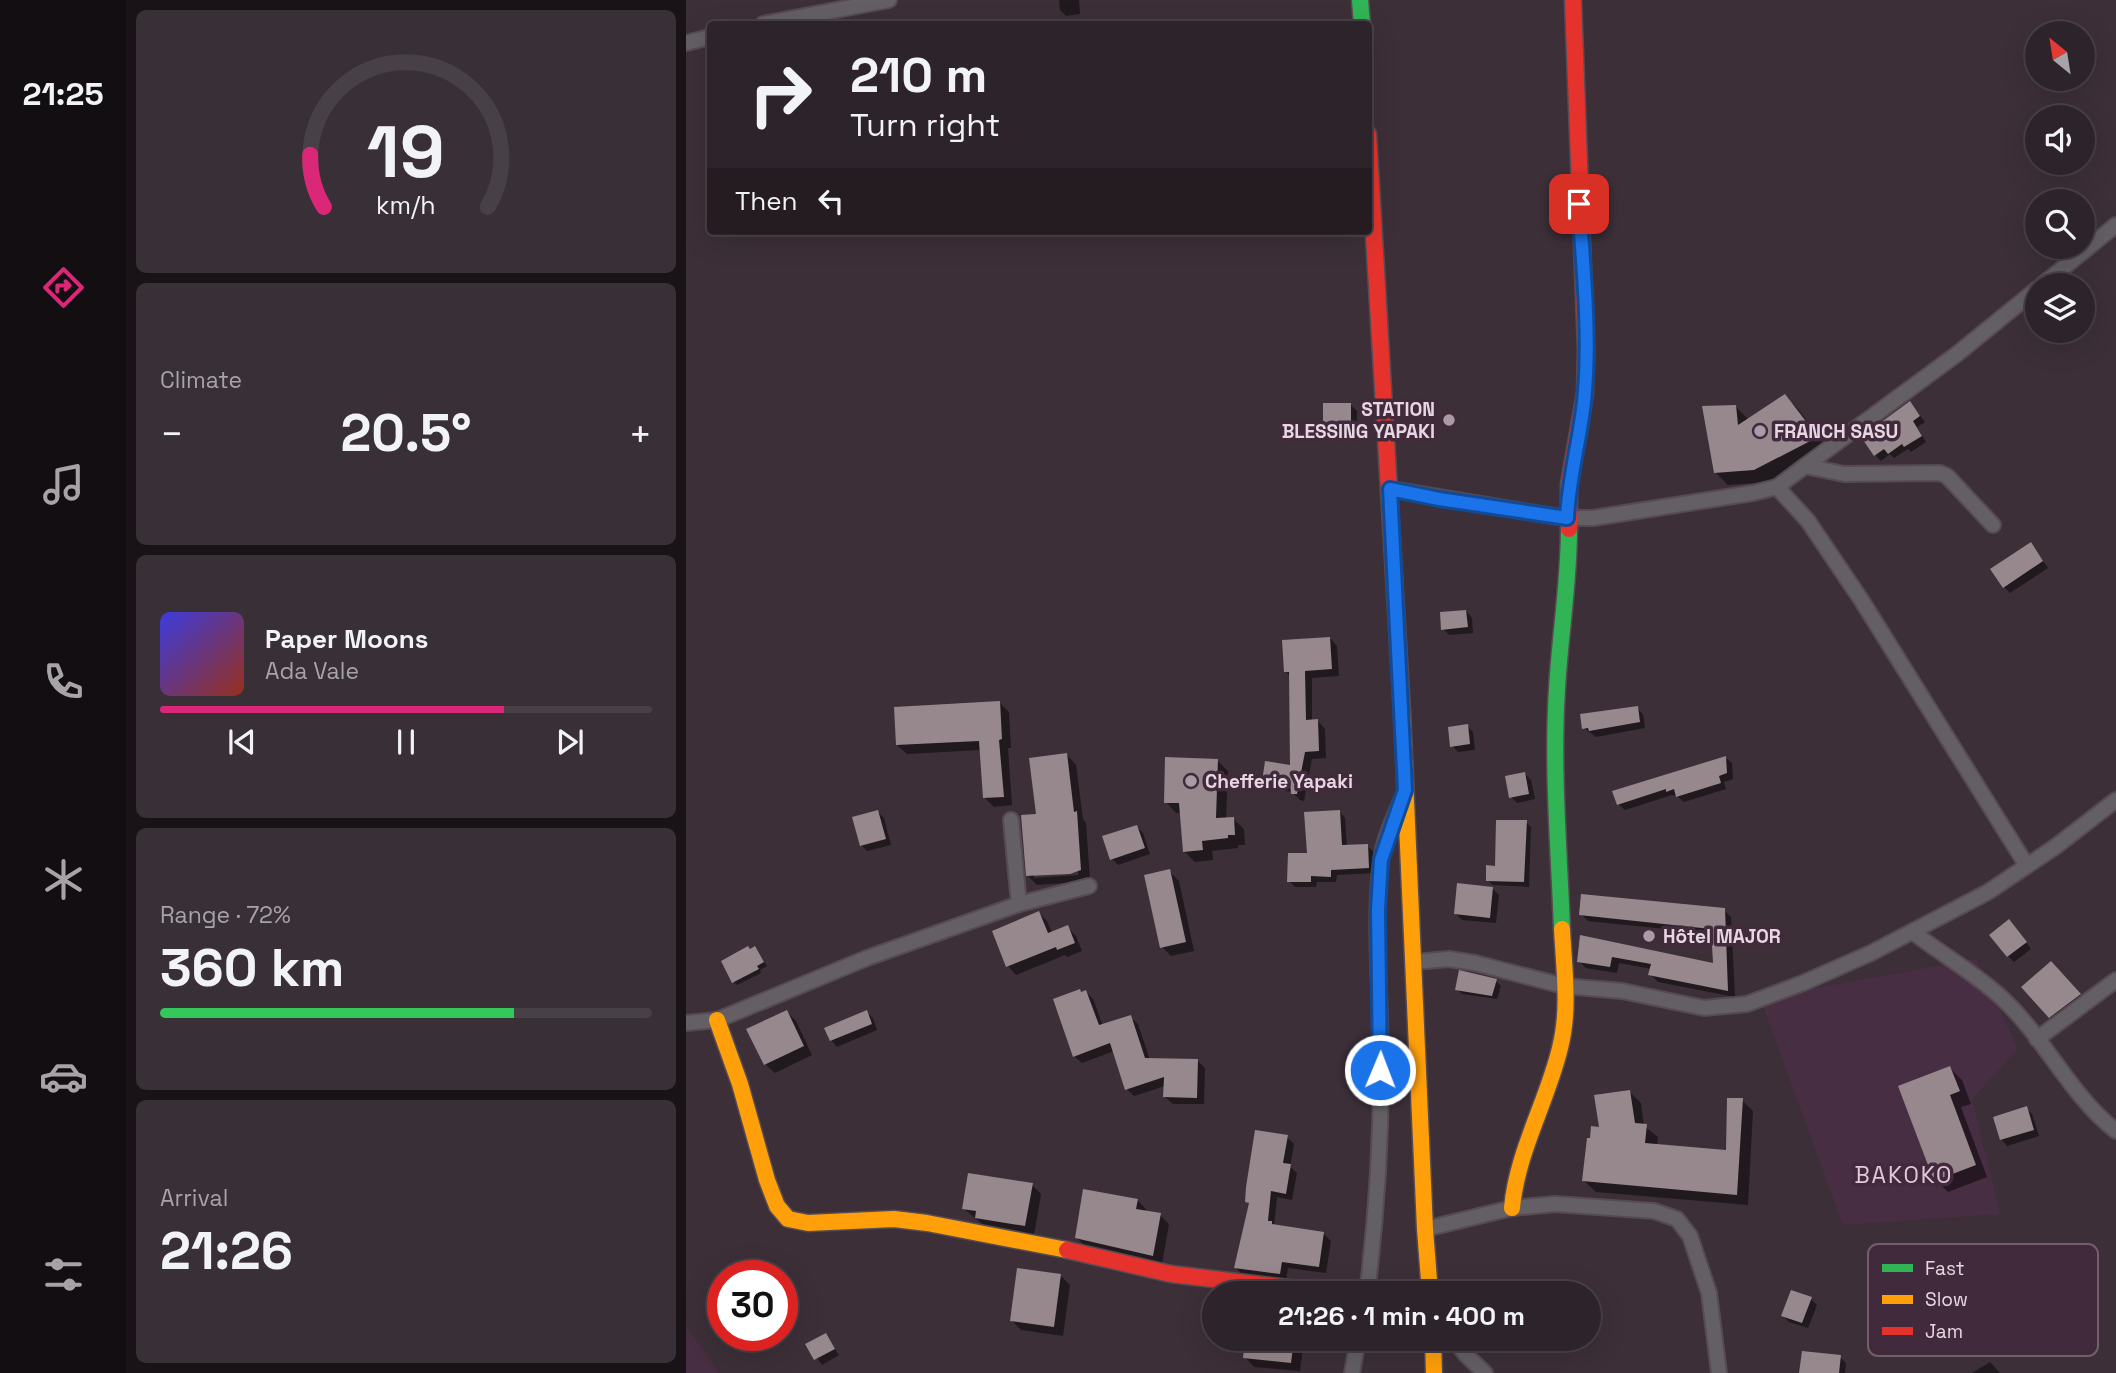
<!DOCTYPE html>
<meta charset="utf-8">
<style>
:root{--surface:#2d232a;--page:#392f36;--text:#f1f3f6;--muted:#a7a4a8;--line:#484047;--accent:#db2777}
body{margin:0;font-family:"Space Grotesk",sans-serif;background:var(--page);color:var(--text);height:100vh;display:flex;flex-direction:column;font-size:26px;white-space:nowrap}
*{box-sizing:border-box;margin:0}
p{font-size:23px;color:var(--muted)}
.icon{flex:none;width:38px;height:38px;fill:none;stroke:currentColor;stroke-width:2;stroke-linecap:round;stroke-linejoin:round}
.map{position:relative;flex:1;overflow:hidden}
.sheet{display:flex;flex-direction:column;gap:10px;padding:10px;background:#191317;width:560px}
.sheet>*{flex:none}
.hud{position:absolute;left:21px;top:21px;width:665px;height:214px;border-radius:7px;box-shadow:0 7px 28px #0002,0 0 0 2px var(--line);background:#2d232a;color:var(--text);overflow:hidden}
.needle{width:46px;rotate:330deg}
.controls{position:absolute;left:1339px;top:21px;display:grid;gap:14px}
.controls a{display:grid;place-items:center;width:70px;height:70px;border-radius:50%;background:var(--surface);box-shadow:0 7px 28px #0002,0 0 0 2px var(--line);font-size:35px}
.speed{position:absolute;left:21px;top:1260px;display:flex;gap:14px;font-size:35px;font-weight:700;text-align:center}
.speed>*{display:grid;place-content:center;width:91px;height:91px;border-radius:50%;background:var(--surface);box-shadow:0 7px 28px #0002,0 0 0 2px var(--line);line-height:1}
.speed .limit{border:10px solid #d22;background:#fff;color:#111}
.pin{position:absolute;display:grid;place-items:center;width:60px;height:60px;color:#fff;margin:-30px;border-radius:14px;box-shadow:0 4px 10px #0006}
.me{position:absolute;width:77px;margin:-38px;rotate:1deg;stroke-linejoin:round;filter:drop-shadow(0 0 5px #0008)}
.turn{display:flex;align-items:center;gap:24px;height:147px;padding:0 28px;font-size:32px}
.turn .icon{width:91px;height:91px;stroke-width:2.5}
.turn b{display:block;font-size:49px;line-height:60px}
.then{display:flex;align-items:center;height:66px;padding:0 28px;background:#0003;gap:14px;font-size:26px}
.big{font-size:52px;font-weight:600;line-height:1.1}
.sheet .widget{flex:1;display:flex;flex-direction:column;justify-content:center;gap:10px;min-width:0;padding:0 24px;border-radius:10px;background:var(--page)}
.sheet .dial{align-items:center;gap:0}
.dial svg{height:182px;overflow:visible;fill:none;stroke:var(--line);stroke-width:7;stroke-linecap:round;text-anchor:middle}
.dial text{fill:var(--text);stroke:none}
.song{display:flex;align-items:center;gap:21px}
.cover{width:84px;height:84px;border-radius:10px;background:linear-gradient(135deg,hsl(240 70% 55%),hsl(10 70% 35%))}
.played{height:7px;border-radius:4px;background:linear-gradient(90deg,var(--accent) 70%,var(--line) 70%)}
.keys{display:flex;justify-content:space-around;direction:ltr}
.heat{display:flex;justify-content:space-between;align-items:center;font-size:38px;direction:ltr}
.charge{height:10px;border-radius:5px;background:linear-gradient(90deg,#34c759 72%,var(--line) 0)}
.trip{position:absolute;left:516px;top:1281px;width:399px;height:70px;border-radius:35px;background:var(--surface);box-shadow:0 7px 28px #0002,0 0 0 2px var(--line);font-weight:600;line-height:70px;text-align:center}
main{display:flex;flex:1;min-height:0}
.tabs{display:flex;flex-direction:column;width:126px;justify-content:space-around;align-items:center;background:#120e11;color:var(--muted)}
.tabs .icon{width:49px;height:49px}
.tabs .active{color:var(--accent)}
.tabs b{font-size:32px;color:var(--text)}
.map>svg:first-child{display:block}
</style>
<main>
<nav class="tabs">
<b>21:25</b>
<svg class="icon active" aria-label="directions" viewBox="0 0 24 24"><path d="M12 3l9 9-9 9-9-9zM9 14v-3h6M13 9l2 2-2 2"/></svg>
<svg class="icon" aria-label="music" viewBox="0 0 24 24"><path d="M9 18V5l10-2v13"/><circle cx="6" cy="18" r="3"/><circle cx="16" cy="16" r="3"/></svg>
<svg class="icon" aria-label="phone" viewBox="0 0 24 24"><path d="M5 4h4l2 5-3 2q2 4 5 5l2-3 5 2v4C11 20 4 13 5 4z"/></svg>
<svg class="icon" aria-label="climate" viewBox="0 0 24 24"><path d="M12 3v18M4 7l16 10M4 17L20 7"/></svg>
<svg class="icon" aria-label="car" viewBox="0 0 24 24"><path d="M5 17H2v-5l4-1 3-4h7l3 4 3 1v5h-3M9 17h6M6 11h13"/><circle cx="7" cy="17" r="2"/><circle cx="17" cy="17" r="2"/></svg>
<svg class="icon" aria-label="filters" viewBox="0 0 24 24"><path d="M4 7h16M4 17h16"/><circle cx="9" cy="7" r="2"/><circle cx="15" cy="17" r="2"/></svg>
</nav>
<section class="sheet">
<div class="widget dial"><svg viewBox="0 0 100 80">
<path d="M14 69A42 42 0 1 1 86 69"/>
<path d="M14 69A42 42 0 0 1 8 46" stroke="#db2777"/>
<text x="50" y="56" font-size="32" font-weight="700">19</text>
<text x="50" y="72" font-size="11">km/h</text>
</svg></div>
<div class="widget"><p>Climate</p>
<div class="heat"><a>−</a><b class="big">20.5°</b><a>+</a></div>
</div>
<div class="widget">
<div class="song"><i class="cover"></i><div><b>Paper Moons</b><p>Ada Vale</p></div></div>
<div class="played"></div>
<div class="keys"><svg class="icon" aria-label="previous" viewBox="0 0 24 24"><path d="M18 5L8 12l10 7zM5 5v14"/></svg><svg class="icon" aria-label="pause" viewBox="0 0 24 24"><path d="M8 5v14M16 5v14"/></svg><svg class="icon" aria-label="next" viewBox="0 0 24 24"><path d="M6 5l10 7-10 7zM19 5v14"/></svg></div>
</div>
<div class="widget"><p>Range · 72%</p><b class="big">360 km</b><div class="charge"></div></div>
<div class="widget"><p>Arrival</p><b class="big">21:26</b></div>
</section>
<div class="map">
<svg width="1430" height="1373" viewBox="0 0 1430 1373">
<rect width="100%" height="100%" fill="#3c2f38"/>
<g fill="#482e42">
<polygon points="1290,959 1332,1049 1286,1099 1314,1214 1157,1225 1074,998"/>
<polygon points="0,1326 33,1373 0,1373"/>
</g>
<g fill="#0007" fill-rule="evenodd">
<polygon points="373,0 393,0 394,14 380,16 374,10"/>
<polygon points="1099,396 1112,409 1143,450 1082,482 1042,485 1029,472 1050,407 1063,420"/>
<polygon points="1224,403 1239,422 1231,427 1240,442 1225,452 1222,449 1208,458 1204,454 1195,461 1189,455"/>
<polygon points="665,405 671,411 671,428 645,428 639,422"/>
<polygon points="1345,544 1362,568 1324,593 1318,587"/>
<polygon points="780,611 786,618 787,633 763,635 757,629"/>
<polygon points="644,638 651,646 653,676 626,678 626,721 632,721 639,729 640,758 626,759 618,801 614,800 606,792 585,789 577,781 605,767 605,677 600,672"/>
<polygon points="314,703 323,712 325,748 322,748 326,805 308,807 299,798 295,750 221,754 211,745"/>
<polygon points="951,708 957,714 959,728 910,737 898,728"/>
<polygon points="781,726 787,732 789,750 772,752 766,746"/>
<path d="M381 755 390 765 397 819 400 823 404 879 394 882 351 885 342 876 352 816ZM392 871V875L348 878V874Z"/>
<polygon points="1040,758 1046,763 1047,779 1038,782 1040,789 998,802 991,796 986,795 939,810 932,804"/>
<polygon points="531,760 542,771 540,819 547,819 558,829 559,845 552,845 552,848 526,851 527,860 509,862 498,851 495,813 490,813 480,802"/>
<polygon points="839,774 845,780 849,799 831,803 825,797"/>
<polygon points="653,811 659,818 661,847 681,846 688,852 689,873 651,875 650,882 631,882 630,887 609,887 603,881"/>
<polygon points="192,812 198,818 205,845 181,851 175,845"/>
<polygon points="840,822 845,827 843,887 807,885 801,880"/>
<polygon points="451,827 457,833 464,854 432,865 426,859"/>
<polygon points="483,871 493,881 508,951 485,956 476,947"/>
<polygon points="807,889 813,895 810,923 776,920 770,914"/>
<polygon points="1038,910 1045,917 1049,997 972,982 964,974 966,969 933,963 931,973 900,968 893,961 896,937 1029,966 1027,934 902,921 895,914"/>
<polygon points="353,913 361,921 366,933 381,927 390,936 396,951 381,957 379,955 330,975 322,966"/>
<polygon points="1329,927 1345,949 1328,962 1322,956"/>
<polygon points="69,948 81,966 74,970 75,973 51,985 48,982 64,951"/>
<polygon points="1374,972 1403,1005 1373,1027 1364,1017"/>
<polygon points="810,981 815,986 811,999 776,994 771,989"/>
<polygon points="400,992 407,999 417,1026 444,1017 452,1024 464,1060 511,1060 519,1068 518,1104 487,1104 479,1097 479,1086 448,1096 441,1089 428,1051 396,1063 388,1056 396,993"/>
<polygon points="101,1012 110,1021 126,1055 89,1073 79,1064"/>
<polygon points="180,1012 187,1018 191,1030 151,1047 145,1040 140,1029"/>
<polygon points="1264,1068 1276,1080 1285,1104 1275,1107 1301,1177 1262,1192 1249,1180"/>
<polygon points="944,1092 955,1103 958,1126 972,1137 971,1146 1042,1152 1056,1100 1067,1111 1062,1205 910,1192 898,1181 915,1129"/>
<polygon points="1340,1108 1346,1114 1353,1136 1321,1146 1315,1139"/>
<polygon points="601,1137 608,1144 604,1167 611,1173 606,1200 591,1197 588,1227 638,1234 645,1241 640,1273 602,1268 600,1280 557,1275 550,1268 564,1205 561,1201"/>
<polygon points="346,1185 355,1194 348,1235 300,1227 277,1208"/>
<polygon points="451,1200 460,1209 460,1212 474,1215 483,1224 476,1264 400,1247 391,1238"/>
<polygon points="374,1275 384,1285 377,1336 335,1330 326,1321"/>
<polygon points="1125,1299 1131,1305 1122,1328 1103,1322 1097,1316"/>
<polygon points="139,1335 153,1355 136,1365 122,1345"/>
<polygon points="561,1339 618,1339 614,1371 568,1367 559,1357"/>
<polygon points="1154,1357 1160,1363 1159,1373 1115,1373"/>
<polygon points="1304,1362 1314,1373 1286,1373"/>
</g>
<g fill="#97888d">
<polygon points="1099,394 1132,437 1068,470 1028,473 1016,406 1050,405 1052,425"/>
<polygon points="1224,401 1234,416 1227,421 1236,436 1218,447 1216,444 1202,454 1198,449 1188,456 1175,437"/>
<polygon points="637,403 665,403 665,422 637,423"/>
<polygon points="1345,542 1357,561 1317,588 1304,569"/>
<polygon points="780,610 782,627 755,630 754,612"/>
<polygon points="644,637 646,669 619,671 620,720 632,719 633,751 619,752 611,794 605,794 604,783 601,782 600,786 576,782 579,761 604,765 603,672 598,672 596,640"/>
<polygon points="314,701 316,739 313,740 318,797 297,798 293,741 210,745 208,707"/>
<polygon points="952,706 954,722 903,731 902,728 896,729 894,714"/>
<polygon points="782,724 784,744 764,747 762,727"/>
<polygon points="381,753 388,812 391,811 395,870 384,874 340,876 335,815 350,814 343,758"/>
<polygon points="1040,756 1041,773 1033,776 1035,783 990,797 988,789 980,792 980,789 931,805 926,791"/>
<polygon points="479,757 532,759 530,818 548,817 549,835 542,835 542,838 516,841 517,850 497,852 493,803 478,803"/>
<polygon points="839,772 843,794 823,798 819,776"/>
<polygon points="192,810 200,839 174,846 166,817"/>
<polygon points="654,810 656,845 682,844 683,868 645,870 645,877 625,876 625,882 601,882 602,853 621,853 618,812"/>
<polygon points="810,820 841,820 838,882 800,881 800,865 809,866"/>
<polygon points="451,825 459,848 424,860 416,836"/>
<polygon points="484,869 500,942 474,948 458,875"/>
<polygon points="771,883 807,887 804,918 768,914"/>
<polygon points="895,894 1039,908 1042,991 962,975 965,964 926,957 924,967 891,962 894,935 1027,963 1025,929 893,915"/>
<polygon points="353,911 362,933 382,925 389,943 371,950 370,947 320,967 306,931"/>
<polygon points="1323,919 1341,942 1321,957 1303,935"/>
<polygon points="62,946 64,949 69,946 78,962 71,966 73,969 46,983 35,961"/>
<polygon points="1365,961 1395,994 1363,1018 1335,987"/>
<polygon points="773,970 811,979 806,996 769,990"/>
<polygon points="394,989 395,992 400,990 413,1025 445,1015 459,1058 512,1059 511,1098 477,1097 478,1077 439,1090 424,1043 387,1057 367,999"/>
<polygon points="101,1010 118,1046 78,1065 60,1029"/>
<polygon points="181,1010 186,1024 144,1041 138,1028"/>
<polygon points="1264,1066 1274,1091 1264,1095 1290,1165 1248,1181 1212,1086"/>
<polygon points="944,1090 949,1123 961,1124 959,1143 1040,1150 1041,1098 1057,1098 1051,1195 896,1181 901,1138 904,1138 905,1126 913,1127 908,1095"/>
<polygon points="1341,1106 1348,1130 1314,1140 1307,1117"/>
<polygon points="569,1130 602,1135 597,1163 605,1164 600,1194 585,1191 582,1221 586,1221 586,1224 638,1232 633,1267 596,1262 594,1274 548,1268 563,1203 559,1202 560,1187"/>
<polygon points="282,1173 347,1183 339,1226 289,1218 290,1211 276,1209"/>
<polygon points="397,1189 452,1199 450,1209 475,1213 467,1256 389,1238"/>
<polygon points="331,1268 375,1274 368,1327 324,1321"/>
<polygon points="1105,1290 1126,1297 1116,1323 1095,1316"/>
<polygon points="140,1333 149,1349 128,1360 119,1344"/>
<polygon points="559,1339 608,1339 605,1363 557,1358"/>
<polygon points="1116,1351 1155,1355 1153,1373 1113,1373"/>
</g>
<g fill="none" stroke-linecap="round" stroke-linejoin="round">
<g stroke="#564b52" stroke-width="18">
<g id="street">
<polyline points="77,24 203,0"/>
<polyline points="0,43 24,37"/>
<polyline points="1356,285 1430,225"/>
<polyline points="1119,466 1271,354 1351,289"/>
<polyline points="1091,487 1122,521 1176,601 1341,866"/>
<polyline points="704,489 836,511 881,518 907,518 1067,493 1091,487 1119,466 1158,474 1254,473 1261,476 1307,525"/>
<polyline points="325,820 333,904"/>
<path d="M1227 932C1256 955 1291 974 1318 1000 1360 1040 1384 1095 1430 1131"/>
<polyline points="728,962 763,959 789,963 878,986 936,991 1018,1008 1061,1004 1117,983 1185,953 1302,892 1369,847 1430,800"/>
<polyline points="0,1023 31,1020 181,958 333,904 403,886"/>
<polyline points="1351,1039 1430,980"/>
<polyline points="739,1229 826,1208 869,1204 968,1211 991,1219 1004,1236 1023,1293 1033,1373"/>
<path d="M681 1293C692 1204 697 1112 694 1022 693 969 688 914 695 861 697 841 707 820 715 801"/>
<polyline points="768,1339 780,1355 799,1373"/>
<polyline points="666,1373 672,1339"/>
</g>
</g>
<g stroke="#564b52" stroke-width="19">
<g id="fast">
<polyline points="674,0 676,24"/>
<path d="M876 929C873 850 866 768 871 689 874 635 883 583 883 529"/>
</g>
</g>
<g stroke="#564b52" stroke-width="19">
<g id="slow">
<polyline points="716,711 739,1229 744,1293"/>
<polyline points="31,1020 54,1084 81,1180 91,1206 102,1219 122,1223 208,1219 241,1223 381,1250"/>
<path d="M826 1208C831 1152 861 1102 874 1048 884 1009 878 969 876 929"/>
<polyline points="747,1339 748,1373"/>
</g>
</g>
<g stroke="#564b52" stroke-width="19">
<g id="jam">
<polyline points="682,134 716,711"/>
<polyline points="883,529 883,484 899,393 900,350 887,0"/>
<polyline points="381,1250 485,1274 645,1293"/>
</g>
</g>
<use href="#street" stroke="#635f64" stroke-width="14"/>
<use href="#fast" stroke="#30b455" stroke-width="16"/>
<use href="#slow" stroke="#ff9f0a" stroke-width="16"/>
<use href="#jam" stroke="#e5322d" stroke-width="16"/>
</g>
<g fill="none" stroke-linecap="round" stroke-linejoin="round">
<g stroke="#114b97" stroke-width="18">
<path id="route" d="M694 1070 692 910 695 860 719 790 704 489 753 499 881 518C883 474 896 433 899 391 904 329 897 266 893 204"/>
</g>
<use href="#route" stroke="#1a73e8" stroke-width="12"/>
</g>
<g fill="#aa9ca6" stroke="#412a3b" stroke-width="2.5">
<circle cx="763" cy="420" r="7"/>
<circle cx="1074" cy="431" r="7"/>
<circle cx="505" cy="781" r="7"/>
<circle cx="963" cy="936" r="7"/>
</g>
<g text-anchor="middle" stroke-width="7" stroke-linejoin="round" paint-order="stroke">
<g font-size="19" font-weight="bold" fill="#e6d7e2" stroke="#412a3b" text-anchor="start">
<text x="749" y="416" text-anchor="end">STATION<tspan x="749" dy="22">BLESSING YAPAKI</tspan></text>
<text x="1088" y="438">FRANCH SASU</text>
<text x="519" y="788">Chefferie Yapaki</text>
<text x="977" y="943">Hôtel MAJOR</text>
</g>
<g font-size="23" letter-spacing="2" fill="#e5c7dc" stroke="#412a3b">
<text x="1218" y="1183">BAKOKO</text>
</g>
</g>
<rect x="1182" y="1244" width="230" height="112" rx="10" fill="#412a3b" stroke="#735e6d" stroke-width="2"/>
<rect x="1196" y="1264" width="31" height="8" fill="#30b455"/>
<rect x="1196" y="1295" width="31" height="9" fill="#ff9f0a"/>
<rect x="1196" y="1327" width="31" height="8" fill="#e5322d"/>
<g font-size="19" fill="#e6d7e2">
<text x="1239" y="1275">Fast</text>
<text x="1239" y="1306">Slow</text>
<text x="1239" y="1338">Jam</text>
</g>
</svg>
<div class="controls">
<a><svg class="needle" viewBox="-14 -14 28 28"><path d="M0-13l5 13h-10z" fill="#e53935"/><path d="M0 13l5-13h-10z" fill="#a7a4a8"/></svg></a>
<a><svg class="icon" aria-label="sound" viewBox="0 0 24 24"><path d="M4 9h4l5-4v14l-5-4H4zM17 9q2 3 0 6"/></svg></a>
<a><svg class="icon" aria-label="search" viewBox="0 0 24 24"><circle cx="10" cy="10" r="6"/><path d="M15 15l6 6"/></svg></a>
<a><svg class="icon" aria-label="layers" viewBox="0 0 24 24"><path d="M12 4l9 5-9 5-9-5zM3 14l9 5 9-5"/></svg></a>
</div>
<div class="speed"><div class="limit">30</div></div>
<div class="pin" style="left:893px;top:204px;background:#d93025"><svg class="icon" aria-label="arrive" viewBox="0 0 24 24"><path d="M6 21V4h12l-3 4 3 4H6"/></svg></div>
<svg class="me" style="left:694px;top:1070px" viewBox="-20 -20 40 40"><circle r="17" fill="#1a73e8" stroke="#fff" stroke-width="3"/><path d="M0-11L8 9 0 5-8 9z" fill="#fff"/></svg>
<div class="trip">21:26 · 1 min · 400 m</div>
<div class="hud">
<div class="turn"><svg class="icon" aria-label="right" viewBox="0 0 24 24"><path d="M7 20v-9h11M14 6l5 5-5 5"/></svg><div><b>210 m</b>Turn right</div></div>
<div class="then">Then<svg class="icon" aria-label="left" viewBox="0 0 24 24"><path d="M17 20v-9H6M10 6l-5 5 5 5"/></svg></div>
</div>
</div>
</main>
